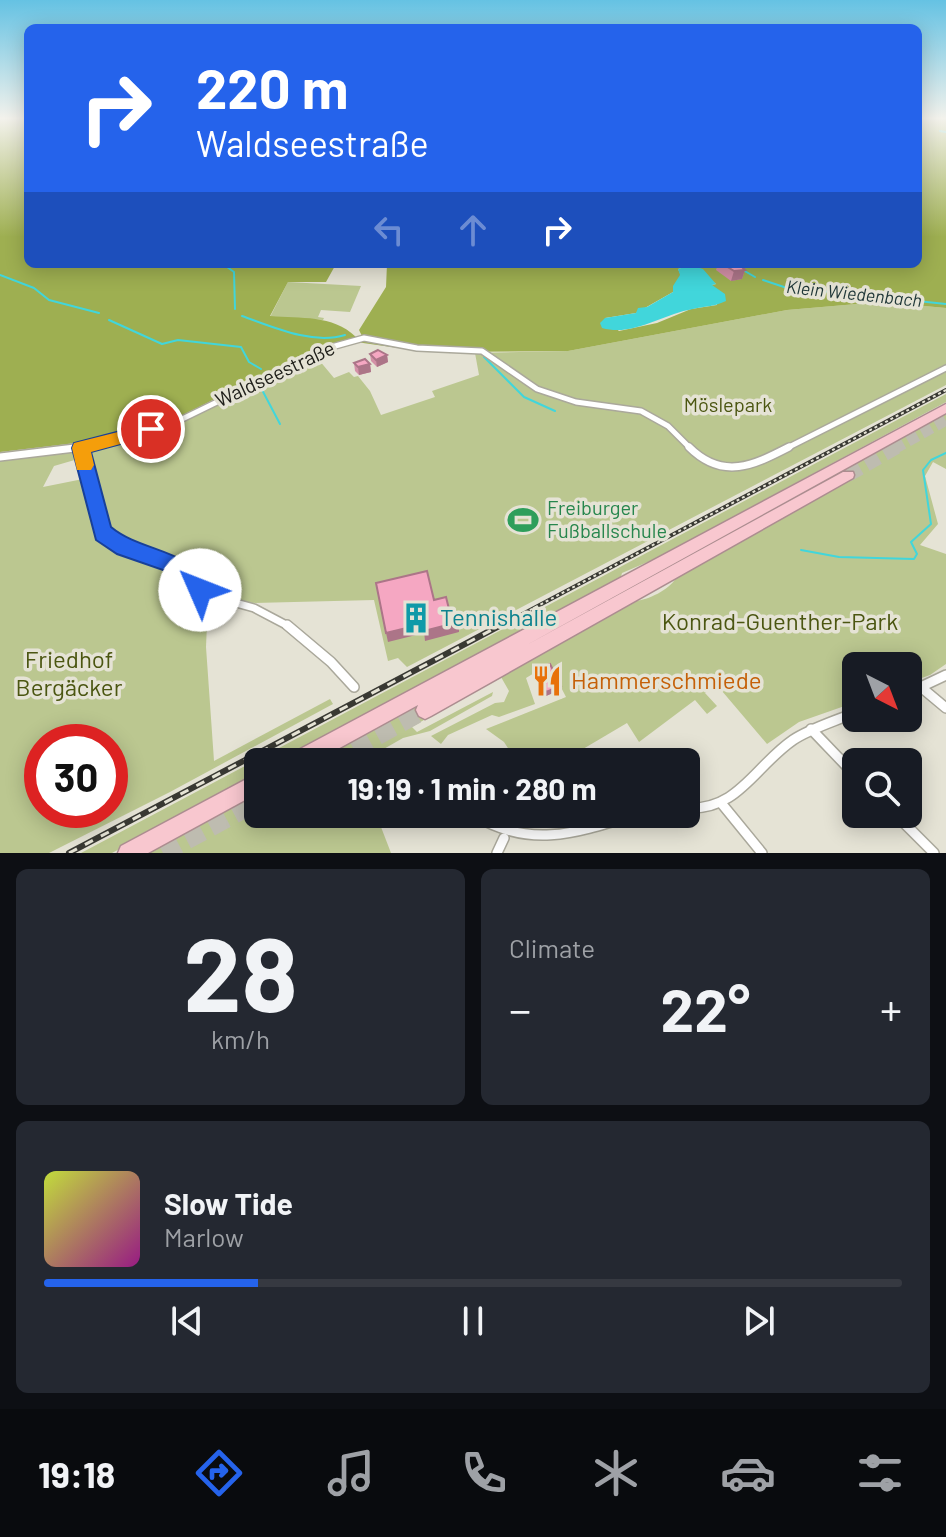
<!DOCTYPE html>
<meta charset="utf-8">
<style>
:root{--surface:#171b24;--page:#242831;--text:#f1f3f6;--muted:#9ea1a6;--line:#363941;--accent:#2563eb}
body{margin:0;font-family:Barlow,sans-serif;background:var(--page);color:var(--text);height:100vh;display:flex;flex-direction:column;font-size:30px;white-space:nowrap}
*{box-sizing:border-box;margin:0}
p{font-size:26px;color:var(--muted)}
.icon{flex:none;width:44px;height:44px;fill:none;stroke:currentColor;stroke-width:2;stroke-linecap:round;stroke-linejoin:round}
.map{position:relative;height:853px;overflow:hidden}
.drawer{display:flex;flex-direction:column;gap:16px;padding:16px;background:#0d0f14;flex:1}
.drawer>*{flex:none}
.banner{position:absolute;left:24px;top:24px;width:898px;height:244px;border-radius:12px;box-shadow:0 4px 20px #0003;background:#2563eb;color:#fff;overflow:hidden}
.needle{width:52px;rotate:138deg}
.tools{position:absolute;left:842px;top:652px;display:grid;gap:16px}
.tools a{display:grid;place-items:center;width:80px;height:80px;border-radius:12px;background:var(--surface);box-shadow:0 4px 20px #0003;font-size:40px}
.speed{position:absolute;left:24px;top:724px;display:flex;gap:16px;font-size:40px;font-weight:700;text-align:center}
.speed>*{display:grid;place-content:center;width:104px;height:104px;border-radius:50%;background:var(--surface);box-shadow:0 4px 20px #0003;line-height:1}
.speed .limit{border:12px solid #d22;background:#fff;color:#111}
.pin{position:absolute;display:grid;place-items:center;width:68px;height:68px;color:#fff;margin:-34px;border:4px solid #fff;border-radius:50%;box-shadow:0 2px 8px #0007}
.me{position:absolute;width:88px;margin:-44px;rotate:314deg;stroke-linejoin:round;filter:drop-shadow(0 0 6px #0008)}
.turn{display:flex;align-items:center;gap:28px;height:168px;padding:0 40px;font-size:36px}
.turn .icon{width:104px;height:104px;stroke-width:2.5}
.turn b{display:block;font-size:56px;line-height:68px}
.lanes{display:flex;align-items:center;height:76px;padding:0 40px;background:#0003;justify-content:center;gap:40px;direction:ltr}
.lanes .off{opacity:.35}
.big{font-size:60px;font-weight:700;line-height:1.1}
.drawer .tile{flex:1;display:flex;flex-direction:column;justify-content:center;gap:12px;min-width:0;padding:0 28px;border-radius:12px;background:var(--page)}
.drawer .dial{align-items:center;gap:0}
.dial b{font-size:104px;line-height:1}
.song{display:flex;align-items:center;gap:24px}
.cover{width:96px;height:96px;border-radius:12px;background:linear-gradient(135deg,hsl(70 70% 55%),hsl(310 70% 35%))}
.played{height:8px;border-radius:4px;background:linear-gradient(90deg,var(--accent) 25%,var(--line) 25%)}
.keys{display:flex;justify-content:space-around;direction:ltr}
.heat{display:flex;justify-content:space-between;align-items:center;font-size:44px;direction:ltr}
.drawer .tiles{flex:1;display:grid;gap:16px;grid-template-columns:1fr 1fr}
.tile:last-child{grid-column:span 2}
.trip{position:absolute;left:244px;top:748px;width:456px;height:80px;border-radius:12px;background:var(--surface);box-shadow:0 4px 20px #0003;font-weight:700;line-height:80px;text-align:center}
.tab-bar{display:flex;height:128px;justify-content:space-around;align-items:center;background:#090b0e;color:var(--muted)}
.tab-bar .icon{width:56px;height:56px}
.tab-bar .current{color:var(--accent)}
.tab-bar b{font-size:36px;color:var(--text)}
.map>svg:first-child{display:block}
</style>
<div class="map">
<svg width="946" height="853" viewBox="0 0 946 853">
<rect width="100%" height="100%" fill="#e5e3d5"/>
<g fill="#bbc790" fill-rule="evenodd">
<polygon points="288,282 361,286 350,312 321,310 318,317 324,318 323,320 270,317"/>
<path d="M880 302 946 308V385L407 667 398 658 388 661 374 600 250 603 217 592 208 601 206 647 214 761 330 699 333 704 170 792 49 853H0V452L76 443 169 422 257 378 265 385 319 360 334 378 349 372 354 377 358 376 370 391 381 415 435 397 432 391 479 375 475 353 568 351 787 310ZM78 459 83 479 43 487 54 466ZM42 742H110V810H42Z"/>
<polygon points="946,394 946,402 657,558 622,573 620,580 282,762 258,762 258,775 112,853 81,853"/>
<path d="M946 414V469L933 462 925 476 938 524 920 545 946 554V664L930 675 908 683V666H856V702L799 722 767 744 716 684 705 693 717 706 707 714 695 700 639 742 627 723 561 762H533L529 758 517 762 504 742 486 729 566 697 549 664 526 678 535 704 499 717 492 715 448 735 441 744 431 736 495 703 504 702 509 691 501 677 635 601C648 600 669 590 676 578L852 479 842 472 422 703 429 717 412 727 417 732 493 692 492 696 430 731 403 738 361 762H309Z"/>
<polygon points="258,790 258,814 376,814 391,853 142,853"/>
</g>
<path fill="#9eaf51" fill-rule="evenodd" d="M0 118H28V264H336L326 282H288L270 316C301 319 332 314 356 337L362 336 359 330 386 287 387 264H918V118H946V308L880 302 787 310 568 351 427 352 356 342 316 356 317 361 265 386 257 378 169 422 76 443 0 452ZM692 265 716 284 712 285 717 305 691 309 657 323 619 331 605 318 636 313 673 292 681 275 678 269Z"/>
<path fill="#41d6db" d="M690 265 703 269 716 284 712 285 725 294 726 301C709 308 711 305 693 309 663 314 633 337 602 328L600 323 605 318 636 313 638 308 647 307 673 292V286L680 275 678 269Z"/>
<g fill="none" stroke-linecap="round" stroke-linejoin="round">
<g stroke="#41d6db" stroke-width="2">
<polyline points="940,131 946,132"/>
<polyline points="223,264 234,272 235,309"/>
<polyline points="743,270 755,277"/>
<polyline points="0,275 34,288 49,300 99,313"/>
<polyline points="763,280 784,287 946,304"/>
<path d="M242 316C273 327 312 345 345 335"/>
<polyline points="109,320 162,344 178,340 241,347 249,362 261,369"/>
<polyline points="484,357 524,397 555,411"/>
<polyline points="260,386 280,424"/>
<polyline points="801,550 839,557 914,559 917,554 911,542 931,524 923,470 931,460 946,453"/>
</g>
<polyline stroke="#bebcb0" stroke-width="11" stroke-dasharray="11 5" stroke-linecap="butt" points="894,449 946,420"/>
<polyline stroke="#bebcb0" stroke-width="14" stroke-dasharray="14 7" stroke-linecap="butt" points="848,475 897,447"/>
<g stroke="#bebcb0" stroke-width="18" stroke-dasharray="18 9" stroke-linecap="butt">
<polyline points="330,762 425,710"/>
<polyline points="163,853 258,802"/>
</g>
<g stroke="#aaa89b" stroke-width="8">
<g id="street-far2">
<polyline points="69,449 172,424 328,348 364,338 417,348 482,351 537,389 576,402 641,411 668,426 691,449"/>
<polyline points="785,449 946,368"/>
</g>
</g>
<g stroke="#aaa89b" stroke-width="10">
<g id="street-far1">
<path d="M689 447C723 481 754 465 789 447"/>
<polyline points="81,448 103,534 125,548 177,565 207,595 254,608 290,627"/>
<polyline points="0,457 83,447"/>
</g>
</g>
<g stroke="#aaa89b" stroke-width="12">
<g id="street">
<polyline points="287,625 331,662 354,687"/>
<polyline points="922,688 946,708"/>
<polyline points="908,693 946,675"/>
<polyline points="811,729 856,776"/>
<polyline points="722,804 762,853"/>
<path d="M686 808C738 811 754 767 793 740 811 728 836 721 856 712"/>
<path d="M472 814C530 850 577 833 637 814"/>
<polyline points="895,814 934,853"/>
<polyline points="497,853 504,838"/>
</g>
</g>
<g stroke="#ac8d90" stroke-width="3">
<g id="highway">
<polygon points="946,404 946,413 523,647 843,472 853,472 854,475 853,478 431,716 425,719 419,716 416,710 418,705 314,762 287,762 289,755"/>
<polygon points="258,773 258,793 148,853 118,853 121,846"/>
</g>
</g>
<use href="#street-far2" stroke="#fff" stroke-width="5"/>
<use href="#street-far1" stroke="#fff" stroke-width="7"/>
<use href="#street" stroke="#fff" stroke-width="9"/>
<use href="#highway" fill="#f8c7cf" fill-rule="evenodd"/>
<g stroke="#393933" stroke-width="4">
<polyline id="rail-far1" points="498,627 946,390"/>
</g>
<g stroke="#393933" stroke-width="6">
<polyline id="rail" points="69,853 501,625"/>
</g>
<use href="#rail-far1" stroke="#e5e3d5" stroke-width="2" stroke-dasharray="3" stroke-linecap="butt"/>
<use href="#rail" stroke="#e5e3d5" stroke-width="3" stroke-dasharray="9" stroke-linecap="butt"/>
</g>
<g fill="#d390a7">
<polygon points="718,264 739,264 745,270 742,279 731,281 716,270"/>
<polygon points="370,354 387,355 388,362 377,367 371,361"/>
<polygon points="354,363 370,364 371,372 359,375 355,371"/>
<polygon points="536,670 561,686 560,690 546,696 535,674"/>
</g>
<g fill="#ac7588">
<polygon points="745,270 742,279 731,281 734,271"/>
<polygon points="387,355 388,362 377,367 376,360"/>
<polygon points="370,364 371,372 359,375 358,367"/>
<polygon points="459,622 459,632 425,641 424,631"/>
<polygon points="423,624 424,633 388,642 386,633"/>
<polygon points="561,686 560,690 546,696 546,692"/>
</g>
<g fill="#f5a7c2" stroke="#ac7588" stroke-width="2">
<polygon points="723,264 739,264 745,270 734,271"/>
<polygon points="378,350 387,355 376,360 370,354"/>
<polygon points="365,359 370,364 358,367 354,363"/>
<polygon points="427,571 434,600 446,597 451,617 457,616 459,622 424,631 423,624 386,633 376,583"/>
<polygon points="550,664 561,686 546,692 536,670"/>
</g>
<linearGradient id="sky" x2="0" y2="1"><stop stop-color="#65c2e3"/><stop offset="0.5" stop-color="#f3f2ec"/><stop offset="1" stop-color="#f3f2ec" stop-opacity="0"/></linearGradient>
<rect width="946" height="237" fill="url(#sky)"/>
<path fill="#2563eb" stroke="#184099" stroke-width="2" d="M151 423 158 425 161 429 158 434 91 452 111 527C142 553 192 548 212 590L209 597 200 600 192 597 169 572 117 554 96 540 72 448 74 443Z"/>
<polygon fill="#f59e0b" points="118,432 127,439 124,443 91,452 94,465 91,470 77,470 72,448 74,443"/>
<defs>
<g id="stadium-bare" transform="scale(2.4)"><path d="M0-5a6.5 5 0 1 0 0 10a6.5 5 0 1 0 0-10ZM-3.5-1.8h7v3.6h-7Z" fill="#2e9e5b" stroke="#e5e3d5" stroke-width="2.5" paint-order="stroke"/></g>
<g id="building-bare" transform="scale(2.4)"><path d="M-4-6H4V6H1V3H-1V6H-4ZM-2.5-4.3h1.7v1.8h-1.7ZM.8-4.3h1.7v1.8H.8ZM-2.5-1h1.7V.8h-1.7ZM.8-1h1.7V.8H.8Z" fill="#0f9aa8" stroke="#e5e3d5" stroke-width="2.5" paint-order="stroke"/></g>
<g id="restaurant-bare" transform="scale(2.4)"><path d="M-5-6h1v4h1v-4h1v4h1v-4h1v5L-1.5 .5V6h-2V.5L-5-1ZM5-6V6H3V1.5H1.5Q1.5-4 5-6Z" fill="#e8710a" stroke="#e5e3d5" stroke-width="2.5" paint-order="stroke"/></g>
</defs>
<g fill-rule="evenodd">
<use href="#stadium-bare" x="523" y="520"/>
<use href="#building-bare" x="416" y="618"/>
<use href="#restaurant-bare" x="547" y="681"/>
</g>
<g text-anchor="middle" stroke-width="7" stroke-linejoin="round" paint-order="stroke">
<g font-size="18" font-style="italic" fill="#1e3637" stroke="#e5e3d5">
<text transform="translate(854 294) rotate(6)" y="6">Klein Wiedenbach</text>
</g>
<g font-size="20" fill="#20201b" stroke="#e5e3d5">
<text transform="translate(275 374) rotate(-25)" y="7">Waldseestraße</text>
</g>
<g font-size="20" fill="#4b5611" stroke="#e5e3d5">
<text x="728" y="412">Möslepark</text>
</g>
<g font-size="20" fill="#27864d" stroke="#e5e3d5" text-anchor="start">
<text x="547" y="515">Freiburger<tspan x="547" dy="23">Fußballschule</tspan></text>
</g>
<g font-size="24" fill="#0d838f" stroke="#e5e3d5" text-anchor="start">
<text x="440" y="626">Tennishalle</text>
</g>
<g font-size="24" fill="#4b5611" stroke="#e5e3d5">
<text x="780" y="630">Konrad-Guenther-Park</text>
<text x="69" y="668">Friedhof<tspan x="69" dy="28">Bergäcker</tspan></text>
</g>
<g font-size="24" fill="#c56008" stroke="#e5e3d5" text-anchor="start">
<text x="571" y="689">Hammerschmiede</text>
</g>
</g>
</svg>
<div class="tools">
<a><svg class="needle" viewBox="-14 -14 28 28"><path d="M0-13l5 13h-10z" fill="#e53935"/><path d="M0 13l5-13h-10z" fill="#9ea1a6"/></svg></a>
<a><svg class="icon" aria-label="search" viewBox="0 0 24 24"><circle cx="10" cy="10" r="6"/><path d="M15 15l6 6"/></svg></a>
</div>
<div class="speed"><div class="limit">30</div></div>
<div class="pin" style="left:151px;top:429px;background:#d93025"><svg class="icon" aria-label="arrive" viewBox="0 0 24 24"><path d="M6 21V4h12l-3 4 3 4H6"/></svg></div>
<svg class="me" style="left:200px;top:590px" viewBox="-20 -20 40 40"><circle r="19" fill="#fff"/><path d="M0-13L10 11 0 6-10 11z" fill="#2563eb"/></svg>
<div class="trip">19:19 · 1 min · 280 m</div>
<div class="banner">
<div class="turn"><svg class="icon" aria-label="right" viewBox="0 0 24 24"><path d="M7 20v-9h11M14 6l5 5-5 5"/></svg><div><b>220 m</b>Waldseestraße</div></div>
<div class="lanes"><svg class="icon off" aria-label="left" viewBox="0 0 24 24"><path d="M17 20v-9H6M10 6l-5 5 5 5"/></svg><svg class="icon off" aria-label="ahead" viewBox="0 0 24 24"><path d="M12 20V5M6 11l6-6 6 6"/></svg><svg class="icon" aria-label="right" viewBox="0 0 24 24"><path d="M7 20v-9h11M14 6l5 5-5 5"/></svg></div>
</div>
</div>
<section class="drawer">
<div class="tiles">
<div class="tile dial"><b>28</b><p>km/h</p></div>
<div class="tile"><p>Climate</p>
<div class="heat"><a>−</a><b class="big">22°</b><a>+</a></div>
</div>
<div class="tile">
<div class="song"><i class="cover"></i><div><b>Slow Tide</b><p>Marlow</p></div></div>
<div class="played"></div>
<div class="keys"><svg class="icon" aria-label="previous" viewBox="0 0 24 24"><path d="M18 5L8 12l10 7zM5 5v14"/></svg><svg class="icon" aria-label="pause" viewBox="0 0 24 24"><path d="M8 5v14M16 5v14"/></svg><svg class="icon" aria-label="next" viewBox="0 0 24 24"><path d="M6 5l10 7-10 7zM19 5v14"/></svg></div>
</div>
</div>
</section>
<nav class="tab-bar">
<b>19:18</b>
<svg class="icon current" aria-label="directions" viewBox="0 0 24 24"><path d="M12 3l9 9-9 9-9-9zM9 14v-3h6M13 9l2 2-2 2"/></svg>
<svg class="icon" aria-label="music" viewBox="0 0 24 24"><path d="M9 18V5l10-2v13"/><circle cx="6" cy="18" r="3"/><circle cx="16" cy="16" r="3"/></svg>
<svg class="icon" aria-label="phone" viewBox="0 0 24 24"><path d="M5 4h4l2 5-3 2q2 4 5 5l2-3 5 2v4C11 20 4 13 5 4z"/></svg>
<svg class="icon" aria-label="climate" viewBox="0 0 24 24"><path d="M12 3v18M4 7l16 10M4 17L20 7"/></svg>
<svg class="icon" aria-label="car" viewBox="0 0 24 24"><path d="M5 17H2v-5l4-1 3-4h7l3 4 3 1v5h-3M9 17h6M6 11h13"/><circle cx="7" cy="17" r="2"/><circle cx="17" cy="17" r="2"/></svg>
<svg class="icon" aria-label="filters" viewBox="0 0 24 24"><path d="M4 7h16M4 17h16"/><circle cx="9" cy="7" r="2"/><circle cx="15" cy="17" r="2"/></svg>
</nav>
